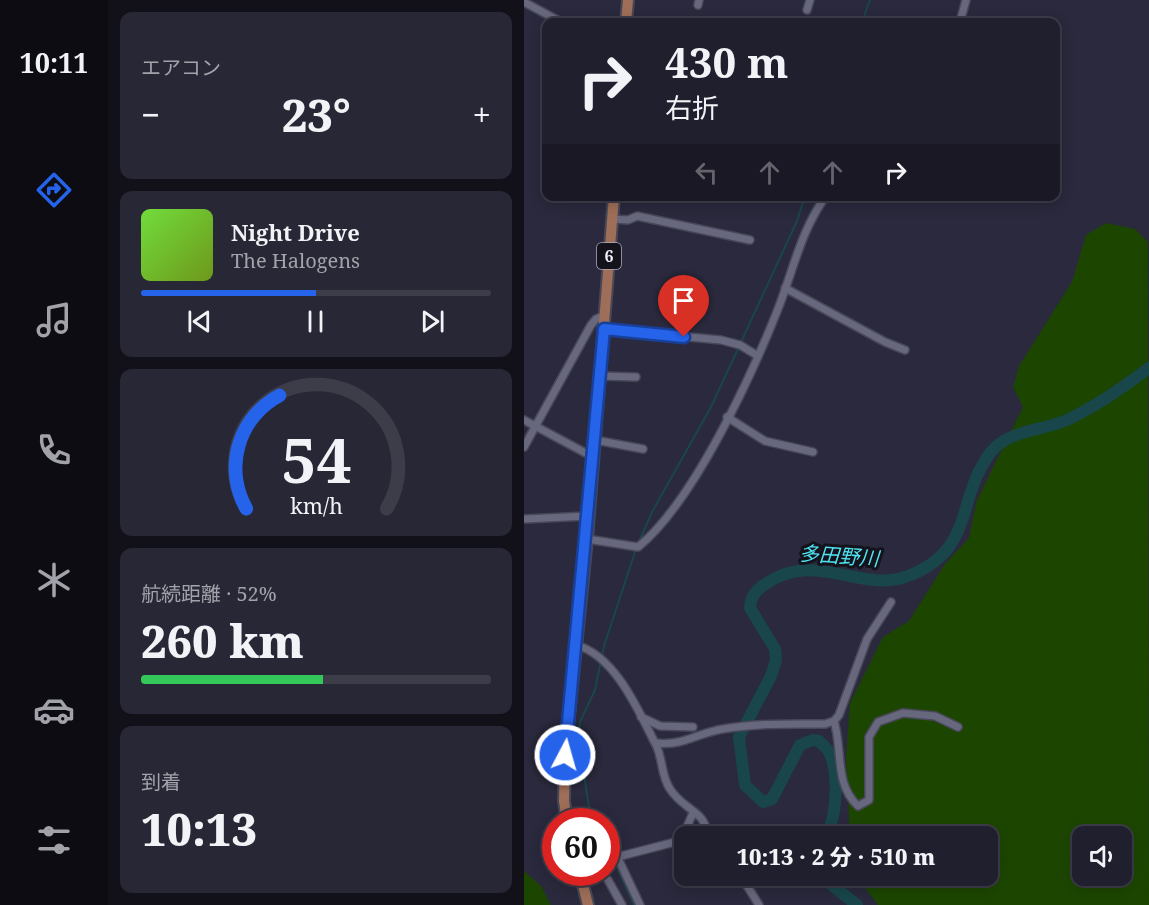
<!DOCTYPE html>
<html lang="ja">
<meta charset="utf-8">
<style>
:root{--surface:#201f2e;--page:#282736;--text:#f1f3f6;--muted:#a2a2aa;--line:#3d3d4a;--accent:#2563eb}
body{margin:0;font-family:"Noto Serif","Noto Sans JP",serif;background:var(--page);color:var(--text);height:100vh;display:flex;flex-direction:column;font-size:22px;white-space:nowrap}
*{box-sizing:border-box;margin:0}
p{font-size:20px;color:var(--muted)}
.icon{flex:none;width:33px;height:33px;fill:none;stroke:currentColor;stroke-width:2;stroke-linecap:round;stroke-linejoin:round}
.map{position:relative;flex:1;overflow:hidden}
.details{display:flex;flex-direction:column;gap:12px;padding:12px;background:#121119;width:416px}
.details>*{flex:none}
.guide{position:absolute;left:18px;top:18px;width:518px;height:183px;border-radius:12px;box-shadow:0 3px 15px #0003,0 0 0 2px var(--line);background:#201f2e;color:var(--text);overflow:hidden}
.fabs{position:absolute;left:548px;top:826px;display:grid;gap:12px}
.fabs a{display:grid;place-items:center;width:60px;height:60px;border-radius:12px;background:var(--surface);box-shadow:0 3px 15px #0003,0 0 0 2px var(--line);font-size:30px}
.speed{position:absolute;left:18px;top:808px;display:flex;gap:12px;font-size:30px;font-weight:700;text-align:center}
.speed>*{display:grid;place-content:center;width:78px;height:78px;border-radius:50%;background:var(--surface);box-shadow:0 3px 15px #0003,0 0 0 2px var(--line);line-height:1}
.speed .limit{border:9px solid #d22;background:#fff;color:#111}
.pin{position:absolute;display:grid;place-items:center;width:51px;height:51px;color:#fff;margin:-62px -26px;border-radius:50% 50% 50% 0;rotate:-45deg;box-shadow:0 0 6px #0007}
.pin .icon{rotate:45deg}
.me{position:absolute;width:66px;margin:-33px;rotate:6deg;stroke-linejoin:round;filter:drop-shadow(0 0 4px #0008)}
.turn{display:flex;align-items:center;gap:21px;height:126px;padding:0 24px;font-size:27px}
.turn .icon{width:78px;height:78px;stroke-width:2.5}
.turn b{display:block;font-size:42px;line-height:51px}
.lanes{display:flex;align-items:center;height:57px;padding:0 24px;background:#0003;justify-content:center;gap:30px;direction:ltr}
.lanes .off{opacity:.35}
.big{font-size:45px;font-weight:800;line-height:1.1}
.details .widget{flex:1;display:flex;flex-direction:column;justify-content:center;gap:9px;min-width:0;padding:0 21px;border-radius:12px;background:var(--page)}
.details .dial{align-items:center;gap:0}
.dial svg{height:156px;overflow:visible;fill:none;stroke:var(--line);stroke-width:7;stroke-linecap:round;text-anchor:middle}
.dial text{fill:var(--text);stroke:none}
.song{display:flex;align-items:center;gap:18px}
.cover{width:72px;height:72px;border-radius:9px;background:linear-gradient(135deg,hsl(100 70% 55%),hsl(80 70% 35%))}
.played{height:6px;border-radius:3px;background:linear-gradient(90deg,var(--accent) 50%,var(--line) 50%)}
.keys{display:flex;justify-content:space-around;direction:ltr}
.heat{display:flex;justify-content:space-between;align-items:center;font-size:33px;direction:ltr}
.charge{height:9px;border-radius:4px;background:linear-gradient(90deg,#34c759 52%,var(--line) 0)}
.trip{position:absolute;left:150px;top:826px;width:324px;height:60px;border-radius:12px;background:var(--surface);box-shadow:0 3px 15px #0003,0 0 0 2px var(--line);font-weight:800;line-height:60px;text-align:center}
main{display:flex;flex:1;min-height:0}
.tab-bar{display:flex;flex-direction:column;width:108px;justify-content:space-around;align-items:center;background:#0d0c12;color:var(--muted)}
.tab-bar .icon{width:42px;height:42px}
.tab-bar .current{color:var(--accent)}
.tab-bar b{font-size:27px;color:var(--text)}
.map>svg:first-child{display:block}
</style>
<main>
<nav class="tab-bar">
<b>10:11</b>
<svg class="icon current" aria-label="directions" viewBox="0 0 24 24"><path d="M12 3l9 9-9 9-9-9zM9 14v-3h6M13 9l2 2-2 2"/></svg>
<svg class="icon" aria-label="music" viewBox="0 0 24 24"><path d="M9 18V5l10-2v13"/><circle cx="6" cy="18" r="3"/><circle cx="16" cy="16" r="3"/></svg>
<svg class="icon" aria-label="phone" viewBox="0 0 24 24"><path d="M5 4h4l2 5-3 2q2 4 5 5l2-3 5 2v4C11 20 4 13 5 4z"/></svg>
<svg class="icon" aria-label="climate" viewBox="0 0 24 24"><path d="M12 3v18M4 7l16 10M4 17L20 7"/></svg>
<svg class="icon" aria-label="car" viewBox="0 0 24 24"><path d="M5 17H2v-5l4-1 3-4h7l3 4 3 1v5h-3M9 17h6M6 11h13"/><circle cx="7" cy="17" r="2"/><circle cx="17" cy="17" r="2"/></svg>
<svg class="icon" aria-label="filters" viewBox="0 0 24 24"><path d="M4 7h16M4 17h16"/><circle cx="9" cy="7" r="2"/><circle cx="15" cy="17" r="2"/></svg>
</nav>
<section class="details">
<div class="widget"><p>エアコン</p>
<div class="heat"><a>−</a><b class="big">23°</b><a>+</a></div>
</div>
<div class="widget">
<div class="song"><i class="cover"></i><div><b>Night Drive</b><p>The Halogens</p></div></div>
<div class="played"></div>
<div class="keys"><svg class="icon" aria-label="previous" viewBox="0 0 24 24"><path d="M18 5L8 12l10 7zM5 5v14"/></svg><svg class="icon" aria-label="pause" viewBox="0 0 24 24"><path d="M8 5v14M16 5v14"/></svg><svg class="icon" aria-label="next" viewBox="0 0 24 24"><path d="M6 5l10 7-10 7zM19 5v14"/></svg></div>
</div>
<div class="widget dial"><svg viewBox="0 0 100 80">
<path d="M14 69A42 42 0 1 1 86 69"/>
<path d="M14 69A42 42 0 0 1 31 11" stroke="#2563eb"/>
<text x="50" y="56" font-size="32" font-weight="700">54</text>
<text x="50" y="72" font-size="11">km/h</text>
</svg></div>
<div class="widget"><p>航続距離 · 52%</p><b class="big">260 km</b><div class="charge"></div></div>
<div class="widget"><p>到着</p><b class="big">10:13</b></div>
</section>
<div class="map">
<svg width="626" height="905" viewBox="0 0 626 905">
<rect width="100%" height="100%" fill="#2a293d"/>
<g fill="#1c4600" fill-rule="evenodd">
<path d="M582 223 611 229 624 242 625 905H354L342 889 337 876H464V837H326L322 759 326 703 359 637 385 621 421 564 445 538 453 500 499 407 489 387 495 366 548 282 562 235ZM558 837H597V876H558Z"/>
<polygon points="0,871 17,886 27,905 0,905"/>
</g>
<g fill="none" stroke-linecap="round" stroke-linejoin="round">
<g stroke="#18464a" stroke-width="2">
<polyline points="338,22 346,0"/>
<polyline points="114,544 128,512 187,407 273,221 281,196"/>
<polyline points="72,822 65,807 54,736 56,722 71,690 80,646 112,549"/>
<polyline points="82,843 110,905"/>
</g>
<g stroke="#18464a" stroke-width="12">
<path d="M300 837C314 820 315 771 305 752 303 748 298 744 295 741L289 740 276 745 248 799 239 802 221 785 215 737 247 676 252 660 251 649 226 608C226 597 233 589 243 583 292 550 338 594 384 576 452 550 431 499 467 452 485 429 521 431 545 419 574 405 600 387 626 367"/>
<polyline points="300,876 309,886 333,905"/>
</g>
<g stroke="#484758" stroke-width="10">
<g id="minor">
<polyline points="0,2 37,22"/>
<polyline points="174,5 175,0"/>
<polyline points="283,10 286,0"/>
<polyline points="436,22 442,0"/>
<polyline points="88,219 104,220 113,216 226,240"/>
<polyline points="261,288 361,342 381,350"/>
<polyline points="80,329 197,340 216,345 234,356"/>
<polyline points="76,376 112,377"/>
<polyline points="203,417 241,441 289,452"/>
<polyline points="0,420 69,457"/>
<polyline points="71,440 119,449"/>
<polyline points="0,447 67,325 72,319 81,315"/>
<polyline points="0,519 64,516"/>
<path d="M63 539 114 547C169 503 228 375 254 309 269 271 277 230 302 196"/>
<path d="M52 645C92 656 115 712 132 745 139 759 137 776 146 789 154 802 166 807 176 817 181 822 183 831 187 837"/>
<polyline points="117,717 136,726 169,727"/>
<path d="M310 721C319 750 310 784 334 806L345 800V737L354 722 379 713 411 716 434 727"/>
<path d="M132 743C160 746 173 733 199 729 233 723 266 724 301 724L310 721 315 715 343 639 367 602"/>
<polyline points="76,818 78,822"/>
<polyline points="82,833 116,905"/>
<polyline points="93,857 151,842 162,829 169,813"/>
<polyline points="217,876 235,905"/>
<polyline points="84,880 98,905"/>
</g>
</g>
<g stroke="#484758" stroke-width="14">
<g id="primary">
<polyline points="102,22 104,0"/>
<polyline points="43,822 40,801 41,755 63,539 90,196"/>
<polyline points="56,873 64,905"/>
</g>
</g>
<use href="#minor" stroke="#67677e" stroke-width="7"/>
<use href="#primary" stroke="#9e6e58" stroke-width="10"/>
</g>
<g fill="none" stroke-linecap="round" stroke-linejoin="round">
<g stroke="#184099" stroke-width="15">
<polyline id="route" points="41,755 80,329 160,337"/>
</g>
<use href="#route" stroke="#2563eb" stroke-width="10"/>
</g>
<g text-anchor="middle" stroke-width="6" stroke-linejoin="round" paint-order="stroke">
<rect fill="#14131c" stroke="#adadba" stroke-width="1.5" x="73" y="243" width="24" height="26" rx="4.5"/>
<g font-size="16" font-weight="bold" fill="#efeffd">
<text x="85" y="262">6</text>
</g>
<g font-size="20" font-style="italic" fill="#4fe2f0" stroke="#14131c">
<text transform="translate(315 556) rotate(4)" y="7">多田野川</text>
</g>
</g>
</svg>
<div class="fabs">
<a><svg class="icon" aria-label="sound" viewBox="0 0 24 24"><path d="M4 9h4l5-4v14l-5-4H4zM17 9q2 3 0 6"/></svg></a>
</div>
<div class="speed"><div class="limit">60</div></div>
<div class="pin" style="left:160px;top:337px;background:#d93025"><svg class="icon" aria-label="arrive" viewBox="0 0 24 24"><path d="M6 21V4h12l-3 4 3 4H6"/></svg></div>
<svg class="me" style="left:41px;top:755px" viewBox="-20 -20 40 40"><circle r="17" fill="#2563eb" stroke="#fff" stroke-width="3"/><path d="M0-11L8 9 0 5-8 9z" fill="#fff"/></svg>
<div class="trip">10:13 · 2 分 · 510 m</div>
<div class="guide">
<div class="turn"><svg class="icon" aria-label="right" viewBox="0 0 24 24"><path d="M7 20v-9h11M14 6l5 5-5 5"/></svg><div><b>430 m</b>右折</div></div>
<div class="lanes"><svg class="icon off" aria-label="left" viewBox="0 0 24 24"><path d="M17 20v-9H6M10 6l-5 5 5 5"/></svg><svg class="icon off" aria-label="ahead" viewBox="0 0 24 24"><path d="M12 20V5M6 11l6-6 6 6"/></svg><svg class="icon off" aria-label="ahead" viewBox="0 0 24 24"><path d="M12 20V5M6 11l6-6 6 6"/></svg><svg class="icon" aria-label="right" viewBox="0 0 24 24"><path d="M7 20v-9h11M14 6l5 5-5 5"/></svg></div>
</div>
</div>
</main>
